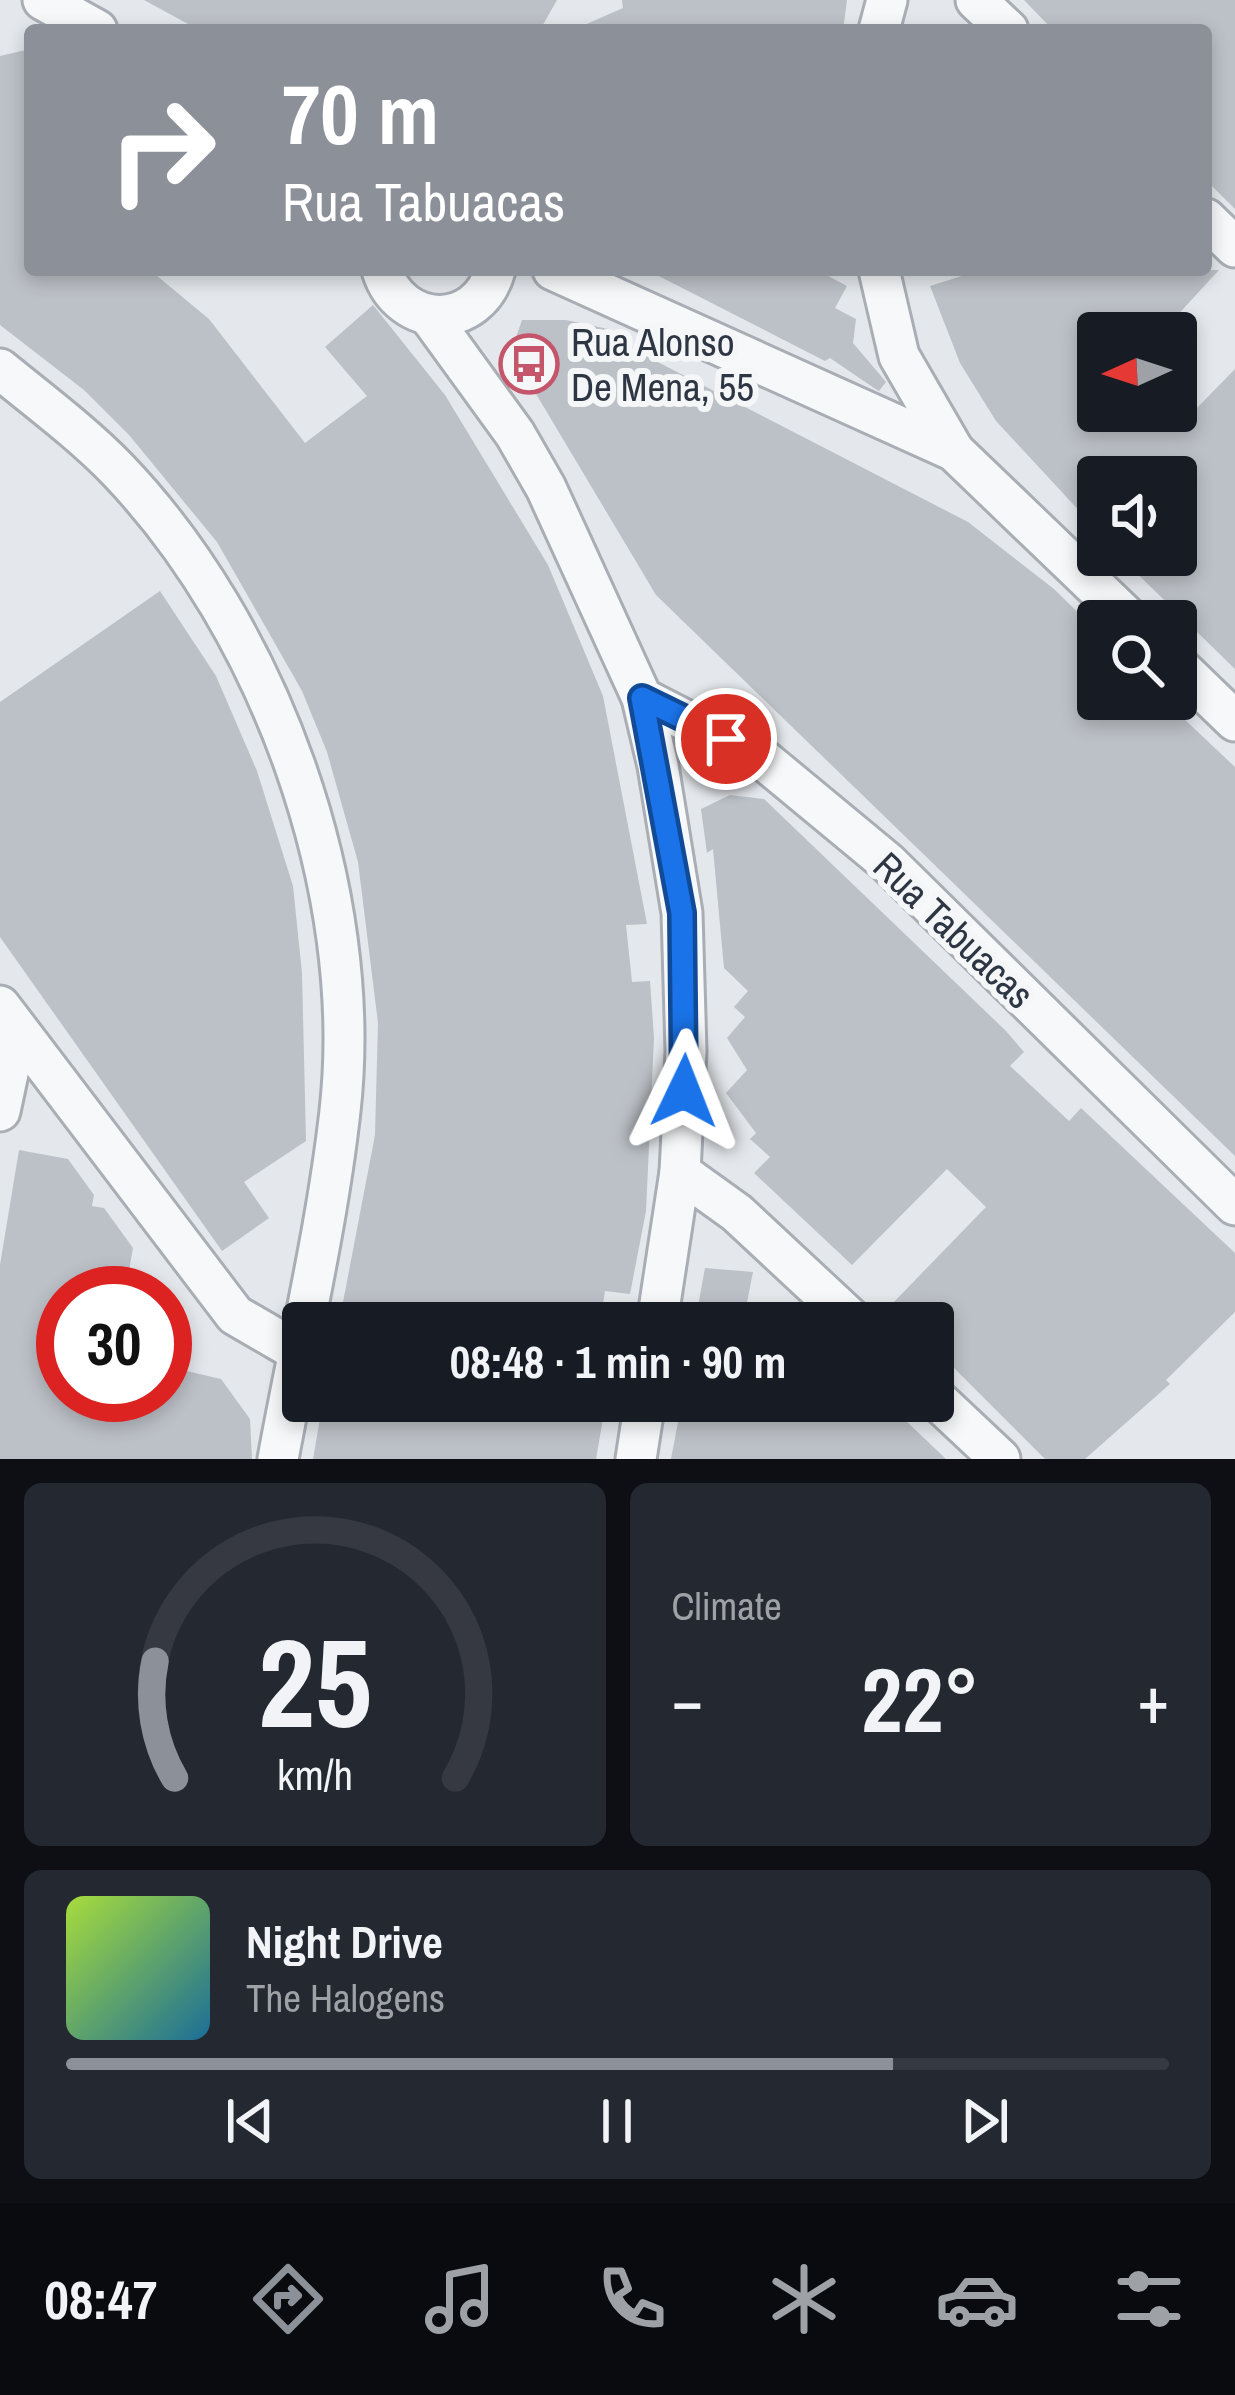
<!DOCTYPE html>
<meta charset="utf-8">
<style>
:root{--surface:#171b24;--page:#242831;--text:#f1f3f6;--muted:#9ea1a6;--line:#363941;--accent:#8c9099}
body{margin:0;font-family:"Archivo Narrow",sans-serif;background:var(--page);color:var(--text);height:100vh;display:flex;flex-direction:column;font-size:45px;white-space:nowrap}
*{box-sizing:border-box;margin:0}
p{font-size:39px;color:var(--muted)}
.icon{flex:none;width:66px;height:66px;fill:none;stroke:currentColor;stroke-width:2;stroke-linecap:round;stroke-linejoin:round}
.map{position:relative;height:1459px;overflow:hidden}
.panel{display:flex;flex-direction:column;gap:24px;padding:24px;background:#0d0f14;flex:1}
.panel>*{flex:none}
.guide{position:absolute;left:24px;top:24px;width:1188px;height:252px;border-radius:12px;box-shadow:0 6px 18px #0003;background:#8c9099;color:#fff;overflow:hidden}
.needle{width:78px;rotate:267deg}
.buttons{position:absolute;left:1077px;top:312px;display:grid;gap:24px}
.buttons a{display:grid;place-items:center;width:120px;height:120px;border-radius:12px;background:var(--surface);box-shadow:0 6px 18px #0003;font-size:60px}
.speed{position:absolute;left:36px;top:1266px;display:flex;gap:24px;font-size:60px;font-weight:700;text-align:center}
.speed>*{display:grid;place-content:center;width:156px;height:156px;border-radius:50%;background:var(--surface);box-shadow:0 6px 18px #0003;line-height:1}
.speed .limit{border:18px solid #d22;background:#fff;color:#111}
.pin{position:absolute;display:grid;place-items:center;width:102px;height:102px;color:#fff;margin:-51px;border:6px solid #fff;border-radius:50%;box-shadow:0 3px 12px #0007}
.me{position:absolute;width:132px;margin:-66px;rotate:2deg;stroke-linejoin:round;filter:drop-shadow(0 0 9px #0008)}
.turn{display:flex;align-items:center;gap:42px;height:252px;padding:0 60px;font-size:54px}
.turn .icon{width:156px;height:156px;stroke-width:2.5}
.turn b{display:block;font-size:84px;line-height:102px}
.big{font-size:90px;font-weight:700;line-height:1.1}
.panel .widget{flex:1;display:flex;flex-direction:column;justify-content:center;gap:18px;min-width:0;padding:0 42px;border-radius:18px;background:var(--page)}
.panel .dial{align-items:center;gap:0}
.dial svg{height:312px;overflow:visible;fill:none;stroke:var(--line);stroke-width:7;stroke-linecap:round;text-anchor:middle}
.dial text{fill:var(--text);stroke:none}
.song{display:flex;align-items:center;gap:36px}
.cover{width:144px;height:144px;border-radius:18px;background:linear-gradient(135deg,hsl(80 70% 55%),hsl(200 70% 35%))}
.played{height:12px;border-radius:6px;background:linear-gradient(90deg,var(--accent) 75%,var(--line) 75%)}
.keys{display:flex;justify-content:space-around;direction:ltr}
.heat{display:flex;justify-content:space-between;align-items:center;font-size:66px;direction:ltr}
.panel .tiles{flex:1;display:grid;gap:24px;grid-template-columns:1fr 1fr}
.widget:last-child{grid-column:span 2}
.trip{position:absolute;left:282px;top:1302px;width:672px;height:120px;border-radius:12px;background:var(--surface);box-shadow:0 6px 18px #0003;font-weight:700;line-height:120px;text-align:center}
.dock{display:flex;height:192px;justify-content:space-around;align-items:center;background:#090b0e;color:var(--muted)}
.dock .icon{width:84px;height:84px}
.dock .selected{color:var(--accent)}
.dock b{font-size:54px;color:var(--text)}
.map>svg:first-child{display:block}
</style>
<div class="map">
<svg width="1235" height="1459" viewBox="0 0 1235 1459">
<rect width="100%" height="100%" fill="#e4e7eb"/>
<g fill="#bcc1c7">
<polygon points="144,0 557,0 540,30 199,30"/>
<polygon points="622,0 847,0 843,30 573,30 623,8"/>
<polygon points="1024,0 1235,0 1235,209 1206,180 1206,30 1053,30"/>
<polygon points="30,49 30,270 150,270 209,319 305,443 367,396 325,347 373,305 445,395 548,565 603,696 647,924 626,925 632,982 650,981 654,1038 646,1211 630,1294 605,1291 602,1310 587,1308 585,1317 545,1310 543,1323 339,1323 375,1135 378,1023 358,862 327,752 302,691 217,542 129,435 84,390 0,325 0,56"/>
<polygon points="647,270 817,270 847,286 835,308 856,319 853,343 886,382 879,391 874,388 830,358 825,361"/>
<polygon points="981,270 1219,270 1161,333 1098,333 1098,411 1194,411 1235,369 1235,669 1118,555 1176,555 1176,477 1098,477 1098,531 996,421 960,363 930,286"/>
<polygon points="522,320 566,320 608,329 646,356 968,522 1054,589 1098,632 1098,699 1163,699 1235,767 1235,1156 656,595 511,352"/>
<polygon points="160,591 216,676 257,771 293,886 302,973 306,1141 244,1182 269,1218 222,1251 0,937 0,702"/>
<polygon points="730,795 764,799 1006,1031 1024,1052 1010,1066 1069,1121 1081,1108 1235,1253 1235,1312 1166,1380 1170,1384 1085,1459 1045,1459 933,1347 933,1323 908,1323 890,1306 986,1207 947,1169 852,1265 754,1173 770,1157 750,1139 756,1133 726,1093 747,1070 727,1038 745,1017 734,1007 748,991 724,968 713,849 707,853 701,809"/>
<polygon points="19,1150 68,1159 94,1195 92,1206 104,1208 133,1248 125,1293 63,1293 63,1395 165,1395 165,1366 221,1379 250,1419 252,1459 0,1459 0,1265"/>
<polygon points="705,1268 753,1272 743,1323 695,1323"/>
<polygon points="323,1401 606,1401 596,1459 313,1459"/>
<polygon points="682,1401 885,1401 946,1459 671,1459"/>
</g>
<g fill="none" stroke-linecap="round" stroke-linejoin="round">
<g stroke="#a9aeb5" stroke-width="45">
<g id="minor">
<polyline points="43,0 97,30"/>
<polyline points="976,0 1008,30"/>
<polyline points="879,30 887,0"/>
<polyline points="1206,219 1235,247"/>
<path d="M382 270C400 329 478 332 495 270"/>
<polyline points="553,270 954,451 1131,621"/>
<polyline points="879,270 899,356 954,451"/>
<polyline points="430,317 515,434 546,488 642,698 658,766 682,913 686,1051 680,1172 657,1323"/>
<path d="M0 369C39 401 82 433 117 469 270 628 365 890 340 1111 327 1227 299 1344 278 1459"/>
<polyline points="1176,664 1235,721"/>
<polyline points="642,698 765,761 887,862 1235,1205"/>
<polyline points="0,1006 235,1315 297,1351"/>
<polyline points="0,1111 17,1031"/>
<polyline points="680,1172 737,1213 855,1323"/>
<polyline points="933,1396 1000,1459"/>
<polyline points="636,1459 645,1401"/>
</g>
</g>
<use href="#minor" stroke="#f7f8f9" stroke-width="39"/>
</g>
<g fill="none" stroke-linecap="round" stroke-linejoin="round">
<g stroke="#114b97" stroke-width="30">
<polyline id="route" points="684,1091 682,913 642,698 726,739"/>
</g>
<use href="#route" stroke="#1a73e8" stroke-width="21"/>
</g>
<defs>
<g id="bus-ring" transform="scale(3)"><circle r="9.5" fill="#f4f6f8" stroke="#c4556b" stroke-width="1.5"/><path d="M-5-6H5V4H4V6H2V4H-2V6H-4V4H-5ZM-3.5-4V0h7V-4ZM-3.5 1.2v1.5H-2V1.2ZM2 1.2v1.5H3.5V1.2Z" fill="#c4556b"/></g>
</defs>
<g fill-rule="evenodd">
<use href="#bus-ring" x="529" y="364"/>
</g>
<g text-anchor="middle" stroke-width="12" stroke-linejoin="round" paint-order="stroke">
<g font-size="39" fill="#2d3642" stroke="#f4f6f8" text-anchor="start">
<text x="571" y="356">Rua Alonso<tspan x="571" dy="45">De Mena, 55</tspan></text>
</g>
<g font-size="39" fill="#2d3642" stroke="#f4f6f8">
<text transform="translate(954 930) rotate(44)" y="14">Rua Tabuacas</text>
</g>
</g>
</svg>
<div class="buttons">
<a><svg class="needle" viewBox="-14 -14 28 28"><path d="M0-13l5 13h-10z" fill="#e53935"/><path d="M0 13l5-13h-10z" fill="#9ea1a6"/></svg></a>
<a><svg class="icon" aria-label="sound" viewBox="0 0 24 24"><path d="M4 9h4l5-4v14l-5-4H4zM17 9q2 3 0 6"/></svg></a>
<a><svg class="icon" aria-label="search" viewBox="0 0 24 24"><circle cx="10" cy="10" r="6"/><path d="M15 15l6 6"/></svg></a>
</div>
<div class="speed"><div class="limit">30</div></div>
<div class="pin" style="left:726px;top:739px;background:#d93025"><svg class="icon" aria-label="arrive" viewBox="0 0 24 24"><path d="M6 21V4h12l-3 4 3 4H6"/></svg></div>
<svg class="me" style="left:684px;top:1091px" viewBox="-20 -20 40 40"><path d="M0-17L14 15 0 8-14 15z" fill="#1a73e8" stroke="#fff" stroke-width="4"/></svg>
<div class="trip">08:48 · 1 min · 90 m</div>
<div class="guide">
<div class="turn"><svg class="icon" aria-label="right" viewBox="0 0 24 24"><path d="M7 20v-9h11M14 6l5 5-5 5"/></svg><div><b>70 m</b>Rua Tabuacas</div></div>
</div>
</div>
<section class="panel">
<div class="tiles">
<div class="widget dial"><svg viewBox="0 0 100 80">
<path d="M14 69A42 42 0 1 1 86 69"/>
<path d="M14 69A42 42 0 0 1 9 39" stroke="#8c9099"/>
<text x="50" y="56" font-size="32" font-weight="700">25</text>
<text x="50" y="72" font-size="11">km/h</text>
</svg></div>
<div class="widget"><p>Climate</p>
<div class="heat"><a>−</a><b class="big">22°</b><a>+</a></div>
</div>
<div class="widget">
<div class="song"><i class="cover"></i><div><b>Night Drive</b><p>The Halogens</p></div></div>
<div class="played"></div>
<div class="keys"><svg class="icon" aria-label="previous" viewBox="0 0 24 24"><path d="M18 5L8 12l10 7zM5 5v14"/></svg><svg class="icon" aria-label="pause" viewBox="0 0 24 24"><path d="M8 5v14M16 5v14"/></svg><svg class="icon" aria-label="next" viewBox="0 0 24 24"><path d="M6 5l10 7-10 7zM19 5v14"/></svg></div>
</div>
</div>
</section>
<nav class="dock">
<b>08:47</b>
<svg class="icon selected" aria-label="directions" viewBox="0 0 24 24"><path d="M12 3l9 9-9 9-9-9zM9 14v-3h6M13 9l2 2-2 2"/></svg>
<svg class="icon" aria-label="music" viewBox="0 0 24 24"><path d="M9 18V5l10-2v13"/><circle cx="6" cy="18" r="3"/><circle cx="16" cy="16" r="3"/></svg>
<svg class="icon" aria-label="phone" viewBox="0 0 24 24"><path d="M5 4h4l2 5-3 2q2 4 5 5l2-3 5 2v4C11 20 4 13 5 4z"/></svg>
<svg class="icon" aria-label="climate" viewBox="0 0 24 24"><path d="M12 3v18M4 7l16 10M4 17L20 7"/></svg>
<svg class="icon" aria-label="car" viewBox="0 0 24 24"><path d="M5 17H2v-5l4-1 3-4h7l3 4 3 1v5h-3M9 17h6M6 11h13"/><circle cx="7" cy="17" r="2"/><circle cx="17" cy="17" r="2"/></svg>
<svg class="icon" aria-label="filters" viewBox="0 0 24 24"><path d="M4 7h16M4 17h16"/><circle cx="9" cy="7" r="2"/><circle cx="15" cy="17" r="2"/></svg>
</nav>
